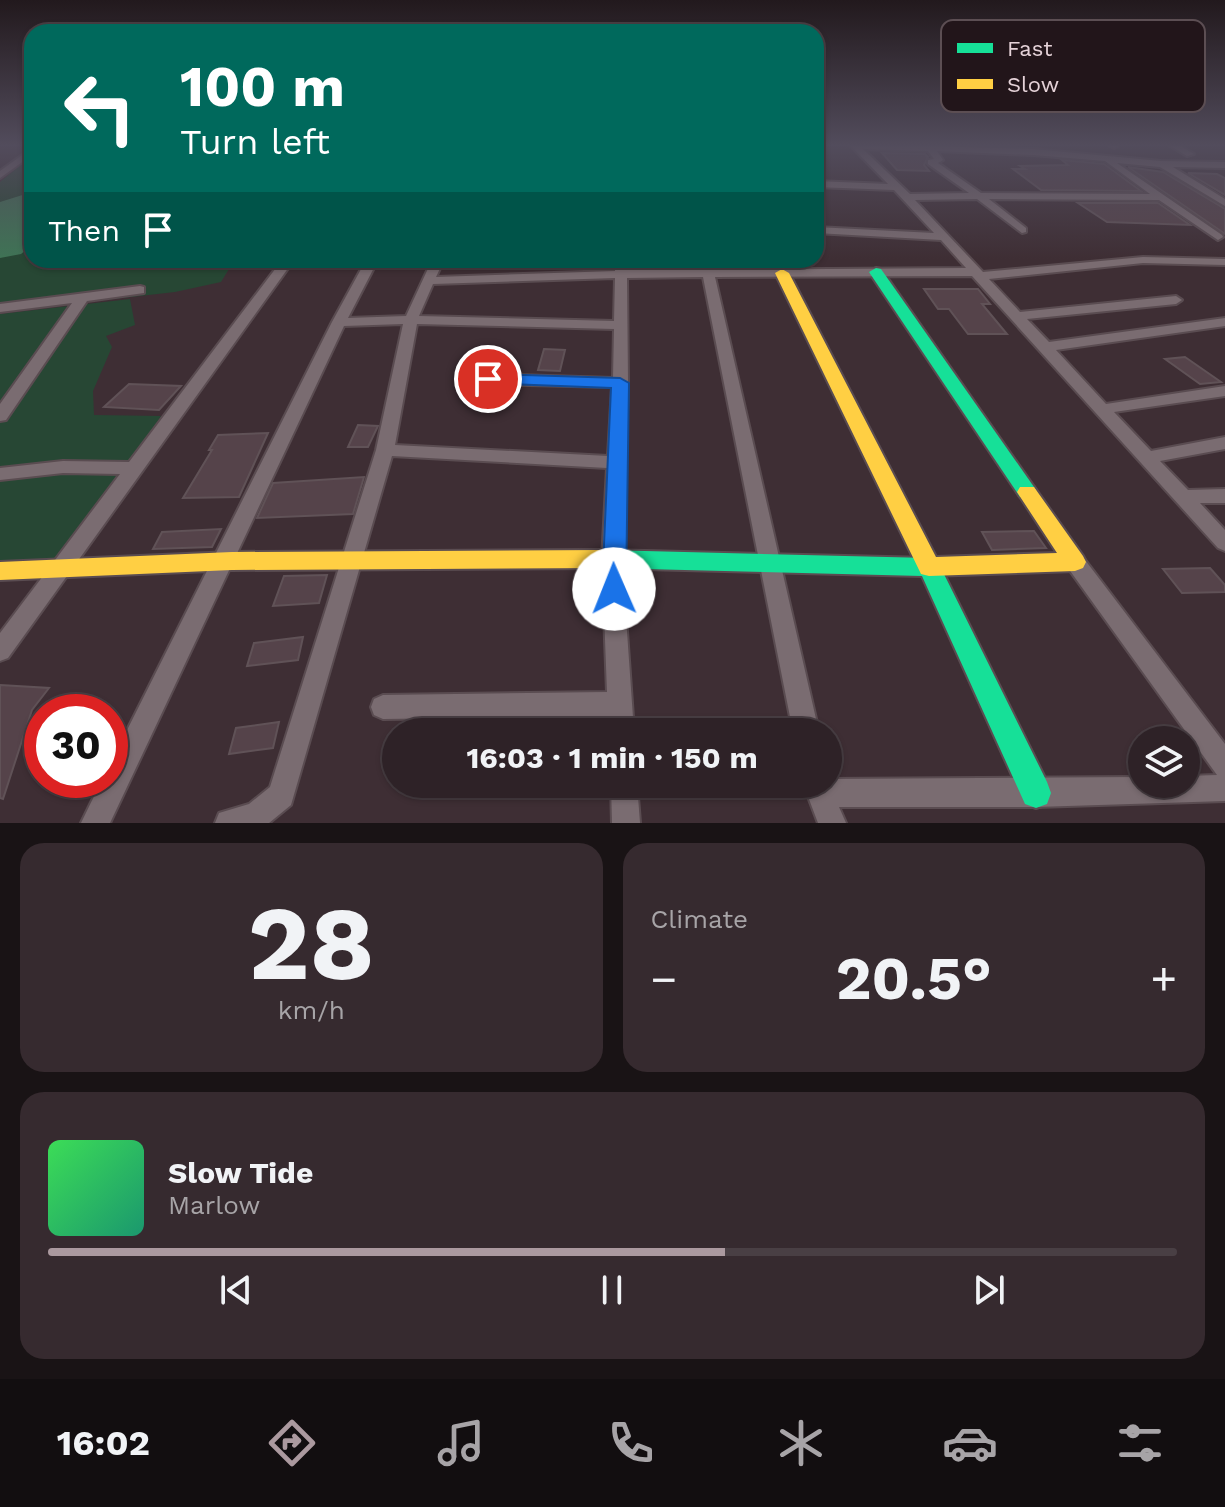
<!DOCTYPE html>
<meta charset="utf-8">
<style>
:root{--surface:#2e2227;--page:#362a2f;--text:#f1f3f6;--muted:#a7a4a7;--line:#493f44;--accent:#ab999f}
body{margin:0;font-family:"Work Sans",sans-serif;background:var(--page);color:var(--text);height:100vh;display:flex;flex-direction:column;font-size:30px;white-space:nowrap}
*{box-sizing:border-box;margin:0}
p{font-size:26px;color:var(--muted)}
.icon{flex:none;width:44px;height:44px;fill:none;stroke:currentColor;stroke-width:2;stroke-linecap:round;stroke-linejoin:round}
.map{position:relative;height:823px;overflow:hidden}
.details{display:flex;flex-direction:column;gap:20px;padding:20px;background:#191315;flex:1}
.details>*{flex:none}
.banner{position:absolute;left:24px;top:24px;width:800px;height:244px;border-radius:24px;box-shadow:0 2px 6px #0004,0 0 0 2px var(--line);background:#00695c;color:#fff;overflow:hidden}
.tools{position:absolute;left:1128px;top:726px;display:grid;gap:16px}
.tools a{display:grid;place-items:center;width:72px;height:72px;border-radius:50%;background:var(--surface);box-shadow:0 2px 6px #0004,0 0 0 2px var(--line);font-size:40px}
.speed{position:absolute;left:24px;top:694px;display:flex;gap:16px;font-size:40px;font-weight:700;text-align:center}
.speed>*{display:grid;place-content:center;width:104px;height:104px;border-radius:50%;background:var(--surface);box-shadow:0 2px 6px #0004,0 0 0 2px var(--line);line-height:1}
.speed .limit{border:12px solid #d22;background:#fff;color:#111}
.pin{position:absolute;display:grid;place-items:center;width:68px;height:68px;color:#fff;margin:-34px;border:4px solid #fff;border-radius:50%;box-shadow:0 2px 8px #0007}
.me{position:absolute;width:88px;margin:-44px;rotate:359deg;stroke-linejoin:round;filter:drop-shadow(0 0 6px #0008)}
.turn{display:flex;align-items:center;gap:28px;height:168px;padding:0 24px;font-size:36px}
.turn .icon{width:104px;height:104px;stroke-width:2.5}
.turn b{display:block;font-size:56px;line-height:68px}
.then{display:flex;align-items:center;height:76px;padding:0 24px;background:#0003;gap:16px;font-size:30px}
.big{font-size:60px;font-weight:700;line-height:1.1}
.details .widget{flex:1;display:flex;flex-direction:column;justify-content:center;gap:12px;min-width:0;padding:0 28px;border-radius:24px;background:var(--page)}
.details .dial{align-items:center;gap:0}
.dial b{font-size:104px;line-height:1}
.song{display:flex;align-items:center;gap:24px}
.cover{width:96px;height:96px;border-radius:12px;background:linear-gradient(135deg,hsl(130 70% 55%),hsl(160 70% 35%))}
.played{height:8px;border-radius:4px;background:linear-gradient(90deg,var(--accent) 60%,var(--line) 60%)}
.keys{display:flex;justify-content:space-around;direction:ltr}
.heat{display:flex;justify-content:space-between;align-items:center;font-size:44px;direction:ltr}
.details .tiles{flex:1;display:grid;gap:20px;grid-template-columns:1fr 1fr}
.widget:last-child{grid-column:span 2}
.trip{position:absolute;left:382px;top:718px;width:460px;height:80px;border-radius:40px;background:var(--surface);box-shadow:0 2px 6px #0004,0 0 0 2px var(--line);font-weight:700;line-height:80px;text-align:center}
.dock{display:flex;height:128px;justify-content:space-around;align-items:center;background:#120e10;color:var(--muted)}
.dock .icon{width:56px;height:56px}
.dock .active{color:var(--accent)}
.dock b{font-size:36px;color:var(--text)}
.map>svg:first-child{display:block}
</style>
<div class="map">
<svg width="1225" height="823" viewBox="0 0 1225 823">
<rect width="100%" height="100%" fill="#3e2e34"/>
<g fill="#274734">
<polygon points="32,163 32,260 245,260 229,269 221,282 175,292 0,312 0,182 22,164"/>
<polygon points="130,299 135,325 106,336 112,347 93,391 94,415 161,416 131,463 0,470 0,314"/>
<polygon points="67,470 119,472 124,479 56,566 0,565 0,476"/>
</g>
<polygon fill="#3f7355" points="32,192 32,245 21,254 0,258 0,202"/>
<g fill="#55434a" stroke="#605257" stroke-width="2">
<polygon points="882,153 925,154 928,157 924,165 929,171 897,170"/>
<polygon points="1062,160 1104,164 1141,191 1041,190 1013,169 1025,169 1020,166 1068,165"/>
<polygon points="1128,167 1163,172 1225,209 1225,234"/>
<polygon points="1188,173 1217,174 1225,178 1225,195"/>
<polygon points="1078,203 1158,203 1190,225 1107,222"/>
<polygon points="924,289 978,289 990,304 982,304 1007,334 968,334 949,309 938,309"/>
<polygon points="544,349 565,350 560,371 538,370"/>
<polygon points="1185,357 1221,382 1200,384 1165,359"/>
<polygon points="129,384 181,386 159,410 104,407"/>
<polygon points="358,425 378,426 368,447 348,447"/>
<polygon points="268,433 239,497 183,498 212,450 209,450 218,435"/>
<polygon points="364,477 353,514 257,518 273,483"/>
<polygon points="221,529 212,547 153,549 162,532"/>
<polygon points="1034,531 1046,548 992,550 982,532"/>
<polygon points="1210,568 1225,585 1225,592 1182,593 1163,569"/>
<polygon points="327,575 319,603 273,606 284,576"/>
<polygon points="303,637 298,660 247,666 254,643"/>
<polygon points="0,685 49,688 32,710 3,799 0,798"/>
<polygon points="279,722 273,748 229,754 236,728"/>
</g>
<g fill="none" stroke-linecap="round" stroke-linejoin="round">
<g stroke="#5a4c51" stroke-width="4">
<g id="street">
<path d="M849 144 1033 149 1161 161 1225 162V168L1173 167 1225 199V206L1160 167 1117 163 1222 235 1223 237 1218 240 1159 200 989 199 1026 228V232L1022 233 977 199 915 200 983 272 1143 257 1225 259V265L1143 263 989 279 1020 312 1176 296 1182 300 1176 304 1027 319 1049 342 1225 318V326L1056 350 1106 404 1225 386V396L1114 412 1151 451 1225 437V449L1160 461 1188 490 1225 489V503H1200L1225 530V551L1218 548 972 276 715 277 819 732H793L703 277 627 278 628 383 622 560 634 732H608V716L383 719 374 715 371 707 374 699 383 695 607 692 602 560 607 468 392 456 291 805 269 823H215L219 813 249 804 270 787 376 450 403 324 344 326 110 823H81L102 780H110V764L332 322 366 260H378L348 318 406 316 432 260H444L436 277 615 271V260H627V270H701L699 260H711L713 270 966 268 941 240 816 233V227L934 233 894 190 816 187V181L888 184ZM863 149 928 151 934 159 928 160V164L969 193 910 194ZM937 151 1033 155 1105 161 1150 194 981 193 938 163 943 160ZM615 278 614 321 419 316 433 284ZM417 324 614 329 613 378 488 374 480 379 488 384 612 387 608 456 395 445Z"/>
<polygon points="1107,144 1117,144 1118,146 1114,148"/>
<polygon points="1167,144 1177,144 1194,154 1187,156"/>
<polygon points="32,148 32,155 0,178 0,171"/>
<polygon points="816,206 821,209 822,214 816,215"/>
<polygon points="282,260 294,260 8,658 0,661 0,633 120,474 63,473 0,480 0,468 63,461 129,462"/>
<polygon points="140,286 144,287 144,293 87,301 6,420 0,421 0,404 72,303 0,312 0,304"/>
<polygon points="1075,554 1082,556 1225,744 1225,801 1036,807 839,807 846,823 818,823 804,786 828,784 828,779 1142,777 1142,784 1186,784 1186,776 1217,775 1068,568 1065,562 1068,556"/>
<polygon points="611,784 637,784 640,823 612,823"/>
</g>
</g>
<g stroke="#5a4c51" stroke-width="4">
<g id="fast">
<polygon points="876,268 881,269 1034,487 1037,492 1034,497 1020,497 869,272"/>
<polygon points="605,550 929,558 937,560 1047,782 1051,793 1047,804 1036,808 1025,804 922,576 605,568 597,565 594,559 597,553"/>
</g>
</g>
<g stroke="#5a4c51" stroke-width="4">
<g id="slow">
<polygon points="782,269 789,273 936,557 1057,553 1017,492 1020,487 1034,487 1083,556 1086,562 1083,568 1075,571 929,576 921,574 775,273"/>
<polygon points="605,550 613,553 616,559 613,565 605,568 232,570 0,580 0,562 232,552"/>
</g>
</g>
<use href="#street" fill="#7a6c71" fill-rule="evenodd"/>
<use href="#fast" fill="#16e098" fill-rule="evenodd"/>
<use href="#slow" fill="#ffcf43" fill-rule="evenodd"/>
</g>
<linearGradient id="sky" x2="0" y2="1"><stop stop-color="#22191d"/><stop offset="0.56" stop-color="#524c5c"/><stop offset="1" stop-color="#524c5c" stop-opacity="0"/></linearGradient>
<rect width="1225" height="259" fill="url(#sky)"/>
<polygon fill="#1a73e8" stroke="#114b97" stroke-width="2" points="488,374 620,378 629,383 626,589 622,596 614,599 605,596 602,589 611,388 482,383 479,379 482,376"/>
<rect x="941" y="20" width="264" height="92" rx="12" fill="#22151a" stroke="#5c4e53" stroke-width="2"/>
<rect x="957" y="43" width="36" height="10" fill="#16e098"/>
<rect x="957" y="79" width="36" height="10" fill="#ffcf43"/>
<g font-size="22" fill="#e5d2d8">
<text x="1007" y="56">Fast</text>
<text x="1007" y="92">Slow</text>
</g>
</svg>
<div class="tools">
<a><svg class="icon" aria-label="layers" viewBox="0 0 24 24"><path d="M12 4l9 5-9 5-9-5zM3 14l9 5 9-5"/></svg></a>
</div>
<div class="speed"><div class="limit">30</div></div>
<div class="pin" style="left:488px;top:379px;background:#d93025"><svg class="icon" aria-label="arrive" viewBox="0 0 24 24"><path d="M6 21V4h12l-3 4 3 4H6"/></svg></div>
<svg class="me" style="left:614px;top:589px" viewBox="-20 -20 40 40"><circle r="19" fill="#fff"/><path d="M0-13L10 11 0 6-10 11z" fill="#1a73e8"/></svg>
<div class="trip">16:03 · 1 min · 150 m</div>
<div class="banner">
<div class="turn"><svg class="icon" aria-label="left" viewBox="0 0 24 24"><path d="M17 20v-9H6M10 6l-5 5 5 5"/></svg><div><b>100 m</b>Turn left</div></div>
<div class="then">Then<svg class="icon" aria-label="arrive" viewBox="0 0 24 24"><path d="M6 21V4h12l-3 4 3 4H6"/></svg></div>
</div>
</div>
<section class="details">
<div class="tiles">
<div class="widget dial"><b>28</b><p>km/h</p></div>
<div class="widget"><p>Climate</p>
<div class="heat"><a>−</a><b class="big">20.5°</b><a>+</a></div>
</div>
<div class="widget">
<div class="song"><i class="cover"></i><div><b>Slow Tide</b><p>Marlow</p></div></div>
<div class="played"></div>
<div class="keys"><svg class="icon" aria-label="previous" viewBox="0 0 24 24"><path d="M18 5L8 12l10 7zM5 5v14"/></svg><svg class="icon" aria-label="pause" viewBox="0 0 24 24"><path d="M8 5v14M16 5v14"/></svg><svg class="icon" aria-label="next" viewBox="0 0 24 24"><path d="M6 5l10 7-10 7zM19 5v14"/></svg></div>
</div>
</div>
</section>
<nav class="dock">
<b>16:02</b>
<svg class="icon active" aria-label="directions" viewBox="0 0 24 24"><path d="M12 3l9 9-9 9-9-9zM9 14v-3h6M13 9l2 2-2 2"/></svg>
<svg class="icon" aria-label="music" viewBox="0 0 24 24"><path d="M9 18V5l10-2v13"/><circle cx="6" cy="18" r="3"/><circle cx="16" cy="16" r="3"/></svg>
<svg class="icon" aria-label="phone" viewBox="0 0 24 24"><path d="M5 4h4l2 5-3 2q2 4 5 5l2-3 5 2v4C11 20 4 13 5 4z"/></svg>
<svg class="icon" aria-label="climate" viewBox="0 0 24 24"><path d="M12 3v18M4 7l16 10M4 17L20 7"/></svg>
<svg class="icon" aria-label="car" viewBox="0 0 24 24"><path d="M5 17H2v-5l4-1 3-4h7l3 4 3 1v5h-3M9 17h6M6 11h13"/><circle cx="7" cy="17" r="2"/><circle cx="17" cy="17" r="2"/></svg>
<svg class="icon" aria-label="filters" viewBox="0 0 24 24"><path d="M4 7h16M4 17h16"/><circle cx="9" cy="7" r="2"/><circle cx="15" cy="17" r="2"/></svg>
</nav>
